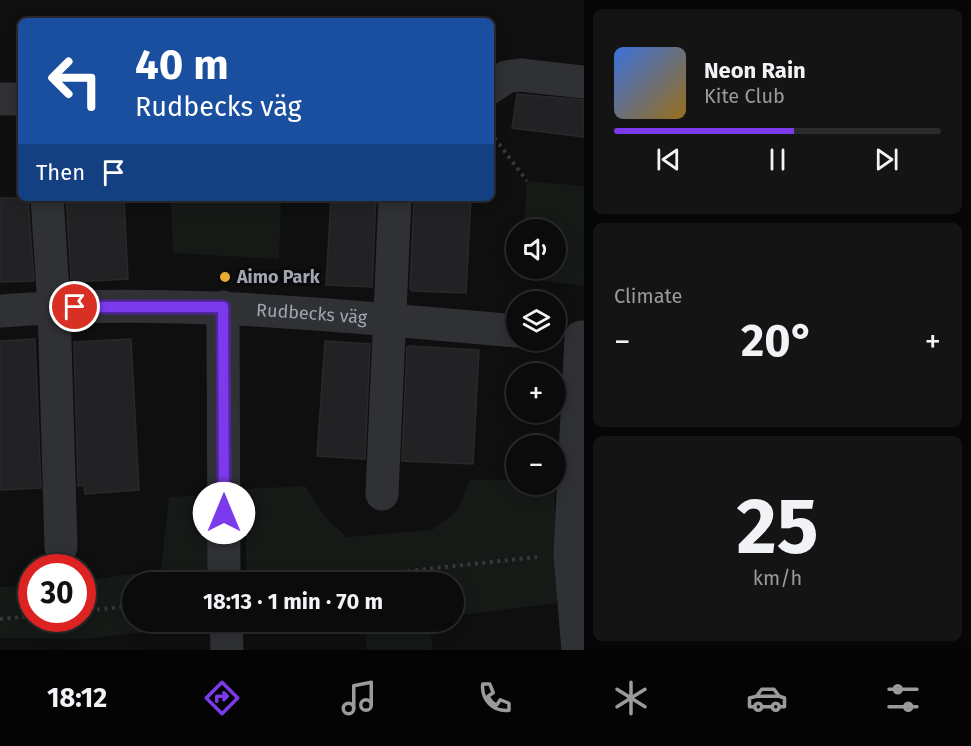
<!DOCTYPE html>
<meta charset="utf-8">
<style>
:root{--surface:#0b0b0c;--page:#141415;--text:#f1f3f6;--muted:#9a9b9d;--line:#2b2b2d;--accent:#7c3aed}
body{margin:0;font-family:"Fira Sans",sans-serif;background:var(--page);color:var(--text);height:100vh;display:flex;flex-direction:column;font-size:22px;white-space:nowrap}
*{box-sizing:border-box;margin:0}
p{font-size:20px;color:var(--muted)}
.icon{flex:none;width:33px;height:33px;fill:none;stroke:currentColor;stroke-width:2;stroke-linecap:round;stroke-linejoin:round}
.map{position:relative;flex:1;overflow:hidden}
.sheet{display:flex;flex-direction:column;gap:9px;padding:9px;background:#060607;width:387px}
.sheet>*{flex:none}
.guide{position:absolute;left:18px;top:18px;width:476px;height:183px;border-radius:9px;box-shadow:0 3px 15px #0003,0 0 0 2px var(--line);background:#1a4fa0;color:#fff;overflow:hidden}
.tools{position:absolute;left:506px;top:219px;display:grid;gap:12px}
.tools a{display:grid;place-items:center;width:60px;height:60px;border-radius:50%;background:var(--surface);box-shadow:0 3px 15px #0003,0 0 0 2px var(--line);font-size:30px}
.speed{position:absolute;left:18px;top:554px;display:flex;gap:12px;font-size:30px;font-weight:700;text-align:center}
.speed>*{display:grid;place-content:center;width:78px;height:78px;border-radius:50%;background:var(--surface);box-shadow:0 3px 15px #0003,0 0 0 2px var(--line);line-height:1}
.speed .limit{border:9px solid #d22;background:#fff;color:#111}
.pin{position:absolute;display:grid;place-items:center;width:51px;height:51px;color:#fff;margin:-26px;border:3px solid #fff;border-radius:50%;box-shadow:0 2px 6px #0007}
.me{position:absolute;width:66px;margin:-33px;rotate:0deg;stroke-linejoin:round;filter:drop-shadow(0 0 4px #0008)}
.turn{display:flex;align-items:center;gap:21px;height:126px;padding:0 18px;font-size:27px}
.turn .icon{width:78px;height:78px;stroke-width:2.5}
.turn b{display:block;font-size:42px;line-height:51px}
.then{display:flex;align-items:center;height:57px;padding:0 18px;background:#0003;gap:12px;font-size:22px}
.big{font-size:45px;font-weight:700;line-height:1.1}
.sheet .widget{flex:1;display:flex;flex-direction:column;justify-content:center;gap:9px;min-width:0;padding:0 21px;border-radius:9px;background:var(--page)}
.sheet .dial{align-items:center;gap:0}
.dial b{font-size:78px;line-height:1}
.song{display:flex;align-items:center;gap:18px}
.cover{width:72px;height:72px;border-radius:9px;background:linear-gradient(135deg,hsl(220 70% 55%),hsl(40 70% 35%))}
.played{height:6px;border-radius:3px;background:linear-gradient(90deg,var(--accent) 55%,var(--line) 55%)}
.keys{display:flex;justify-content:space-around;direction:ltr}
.heat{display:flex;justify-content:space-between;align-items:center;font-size:33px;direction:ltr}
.trip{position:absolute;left:122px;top:572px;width:342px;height:60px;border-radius:30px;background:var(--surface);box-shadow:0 3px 15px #0003,0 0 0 2px var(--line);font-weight:700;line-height:60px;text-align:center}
.menu{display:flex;height:96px;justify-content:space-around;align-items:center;background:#040405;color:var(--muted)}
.menu .icon{width:42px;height:42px}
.menu .selected{color:var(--accent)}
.menu b{font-size:27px;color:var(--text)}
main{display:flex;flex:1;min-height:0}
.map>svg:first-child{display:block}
</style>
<main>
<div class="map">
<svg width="584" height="650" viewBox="0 0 584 650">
<rect width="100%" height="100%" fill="#0f0f10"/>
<g fill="#161a17">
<polygon points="527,181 584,186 584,286 520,278 521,269 555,268 555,230 524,229"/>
<polygon points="171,198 281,198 279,259 173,253"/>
<polygon points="470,480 516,480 516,484 554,485 558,603 453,616 453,582 246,582 246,489 305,486 326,518 347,537 432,530 457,511"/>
<polygon points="211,495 213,582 132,582 132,621 214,621 214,624 84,639 0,638 0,587 31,586 32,618 82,618 83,581 161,570 169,497"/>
<polygon points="246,621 429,621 433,650 367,650 365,622 246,634"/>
</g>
<g fill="#222224" stroke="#29292c" stroke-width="1.5">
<polygon points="517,94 584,100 584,137 512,128"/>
<polygon points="0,198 28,198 34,281 0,282"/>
<polygon points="66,198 124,198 128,279 74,282 74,279 71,279"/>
<polygon points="331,198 376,198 372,287 326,285"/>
<polygon points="414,198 471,198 466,293 412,291 410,289"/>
<polygon points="35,339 41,488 0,490 0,341"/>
<polygon points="131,339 139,490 85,494 84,485 78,486 74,342"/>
<polygon points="325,341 370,344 365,459 317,456"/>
<polygon points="409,346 479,350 473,464 402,461 407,347"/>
</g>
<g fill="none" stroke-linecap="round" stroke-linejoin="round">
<g stroke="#36383c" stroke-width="4" stroke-dasharray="3 4.5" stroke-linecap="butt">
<polyline points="490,132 527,181"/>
<polyline points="326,582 399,572 537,557"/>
<polyline points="82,611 132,606"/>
<polyline points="0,619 32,616"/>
</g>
<g stroke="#303135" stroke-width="33">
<polyline points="490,88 506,77 520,75 584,82"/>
<polyline points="0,99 21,99"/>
<polyline points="47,198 54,307 61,547"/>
<polyline points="223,307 224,582"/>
<path id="s1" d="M0 311C172 297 345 316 516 331"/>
<polyline points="382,494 395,198"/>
<polyline points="226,621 227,650"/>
<polyline points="578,650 570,554 581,337"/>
</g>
</g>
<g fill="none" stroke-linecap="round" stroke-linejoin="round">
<g stroke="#51269a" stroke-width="15">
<polyline id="route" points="75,307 223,307 224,513"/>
</g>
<use href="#route" stroke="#7c3aed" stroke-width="10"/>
</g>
<circle fill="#e6ac31" stroke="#0a0a0b" stroke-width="2" cx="225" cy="277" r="6"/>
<g text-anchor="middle" stroke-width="6" stroke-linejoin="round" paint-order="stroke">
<g font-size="18" font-weight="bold" fill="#a1a5b0" stroke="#0a0a0b" text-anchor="start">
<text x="237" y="283">Aimo Park</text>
</g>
<g font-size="18" fill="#a1a5b0" stroke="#0a0a0b">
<text dy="6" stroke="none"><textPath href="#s1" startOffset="312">Rudbecks väg</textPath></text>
</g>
</g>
</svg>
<div class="tools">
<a><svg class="icon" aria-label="sound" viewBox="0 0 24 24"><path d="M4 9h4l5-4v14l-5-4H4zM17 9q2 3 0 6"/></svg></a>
<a><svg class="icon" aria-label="layers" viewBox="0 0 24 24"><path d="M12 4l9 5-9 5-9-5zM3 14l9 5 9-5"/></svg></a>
<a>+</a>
<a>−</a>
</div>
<div class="speed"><div class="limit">30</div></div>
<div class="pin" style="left:75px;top:307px;background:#d93025"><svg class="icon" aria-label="arrive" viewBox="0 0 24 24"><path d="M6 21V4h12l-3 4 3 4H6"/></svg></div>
<svg class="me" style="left:224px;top:513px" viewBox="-20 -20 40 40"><circle r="19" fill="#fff"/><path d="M0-13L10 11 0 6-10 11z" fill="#7c3aed"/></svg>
<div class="trip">18:13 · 1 min · 70 m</div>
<div class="guide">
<div class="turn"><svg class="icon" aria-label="left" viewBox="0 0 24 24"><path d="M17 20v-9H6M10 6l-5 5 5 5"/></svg><div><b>40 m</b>Rudbecks väg</div></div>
<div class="then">Then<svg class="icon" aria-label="arrive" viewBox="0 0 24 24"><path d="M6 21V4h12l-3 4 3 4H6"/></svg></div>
</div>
</div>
<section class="sheet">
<div class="widget">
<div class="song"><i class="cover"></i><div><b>Neon Rain</b><p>Kite Club</p></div></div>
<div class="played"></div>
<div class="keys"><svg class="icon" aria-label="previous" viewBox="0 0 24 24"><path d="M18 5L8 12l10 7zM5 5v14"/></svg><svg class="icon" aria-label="pause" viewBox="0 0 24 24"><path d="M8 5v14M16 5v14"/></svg><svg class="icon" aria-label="next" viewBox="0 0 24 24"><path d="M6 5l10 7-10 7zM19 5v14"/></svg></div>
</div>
<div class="widget"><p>Climate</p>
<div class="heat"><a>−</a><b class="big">20°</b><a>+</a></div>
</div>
<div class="widget dial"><b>25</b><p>km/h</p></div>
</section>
</main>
<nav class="menu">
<b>18:12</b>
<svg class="icon selected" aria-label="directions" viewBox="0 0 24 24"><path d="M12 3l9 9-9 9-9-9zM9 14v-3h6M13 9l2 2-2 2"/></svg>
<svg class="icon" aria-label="music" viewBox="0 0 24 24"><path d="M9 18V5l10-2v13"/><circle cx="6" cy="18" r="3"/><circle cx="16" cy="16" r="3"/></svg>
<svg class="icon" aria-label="phone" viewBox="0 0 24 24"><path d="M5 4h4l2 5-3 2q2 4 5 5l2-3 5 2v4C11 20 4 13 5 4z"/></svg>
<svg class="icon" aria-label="climate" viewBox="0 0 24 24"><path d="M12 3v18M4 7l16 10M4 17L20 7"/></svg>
<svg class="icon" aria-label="car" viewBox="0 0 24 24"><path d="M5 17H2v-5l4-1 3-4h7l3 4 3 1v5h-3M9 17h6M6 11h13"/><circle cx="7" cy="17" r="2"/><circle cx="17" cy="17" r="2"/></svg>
<svg class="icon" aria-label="filters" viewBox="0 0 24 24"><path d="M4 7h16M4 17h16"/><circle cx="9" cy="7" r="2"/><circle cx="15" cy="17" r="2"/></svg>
</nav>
